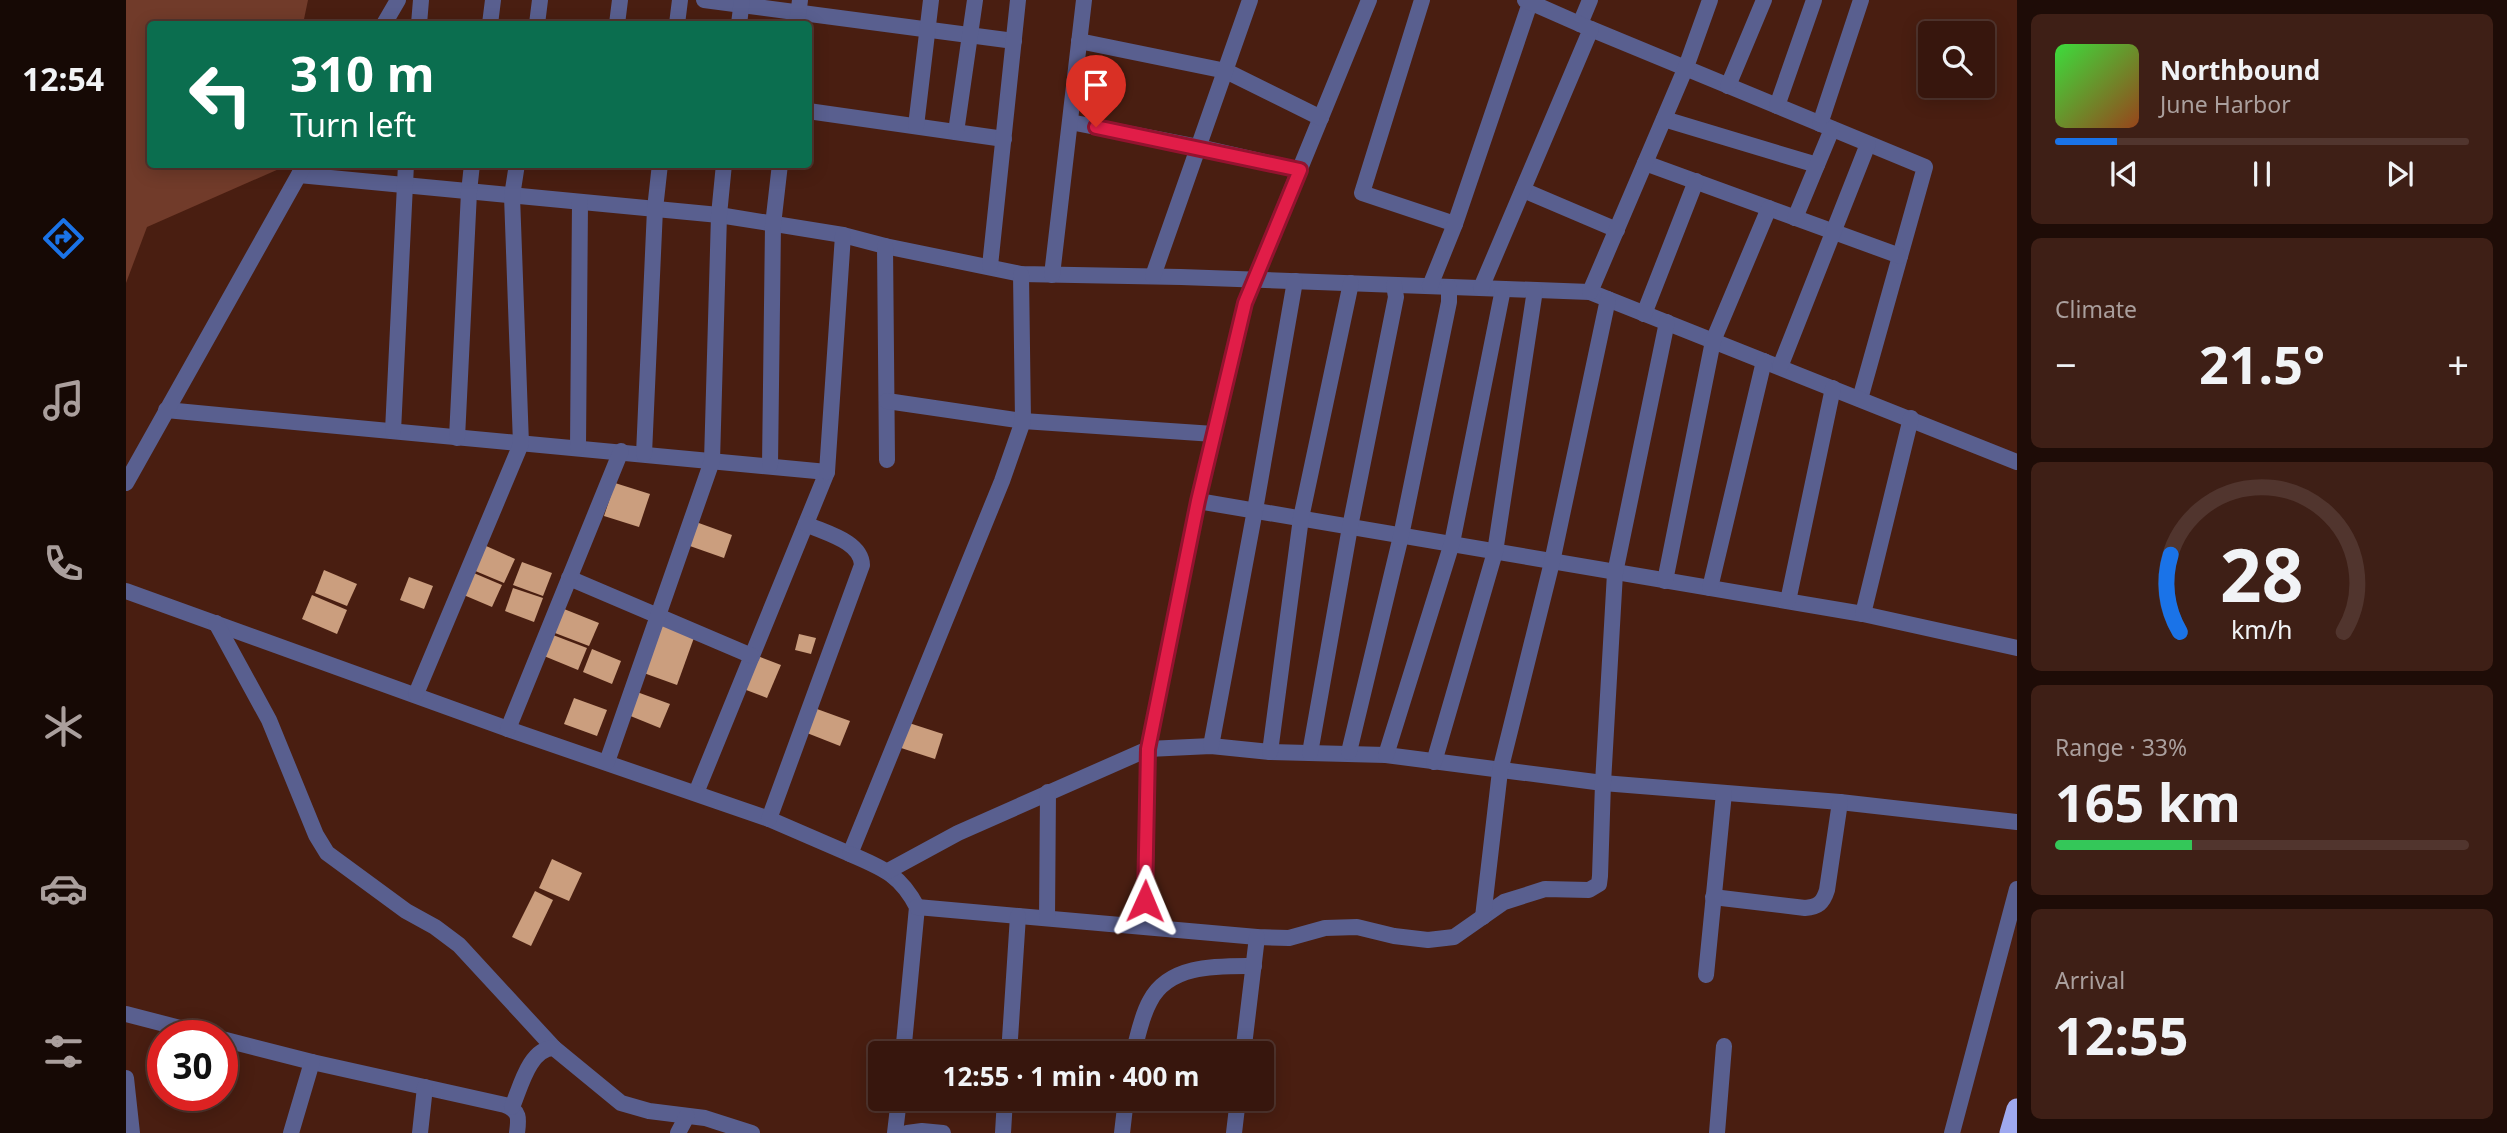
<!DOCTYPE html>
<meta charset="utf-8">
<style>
:root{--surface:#37160d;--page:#3e1f16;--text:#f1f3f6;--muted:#aa9f9d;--line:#51352e;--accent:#1a73e8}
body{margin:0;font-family:"Noto Sans",sans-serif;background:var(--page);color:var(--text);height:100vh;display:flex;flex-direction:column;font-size:26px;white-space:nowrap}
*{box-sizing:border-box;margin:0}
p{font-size:23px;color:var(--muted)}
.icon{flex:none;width:38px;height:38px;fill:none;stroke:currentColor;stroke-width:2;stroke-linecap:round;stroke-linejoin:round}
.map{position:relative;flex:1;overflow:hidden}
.panel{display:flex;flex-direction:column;gap:14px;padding:14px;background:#1e0c07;width:490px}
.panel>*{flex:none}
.top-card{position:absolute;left:21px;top:21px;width:665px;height:147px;border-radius:7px;box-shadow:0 4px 18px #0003,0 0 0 2px var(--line);background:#0b6e4f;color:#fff;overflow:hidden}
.buttons{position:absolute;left:1792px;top:21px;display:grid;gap:14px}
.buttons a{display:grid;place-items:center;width:77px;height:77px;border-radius:7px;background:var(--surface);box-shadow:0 4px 18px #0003,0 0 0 2px var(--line);font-size:35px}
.speed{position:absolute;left:21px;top:1020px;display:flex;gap:14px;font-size:35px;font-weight:700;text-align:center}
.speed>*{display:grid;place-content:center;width:91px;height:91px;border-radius:50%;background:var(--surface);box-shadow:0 4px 18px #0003,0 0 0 2px var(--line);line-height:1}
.speed .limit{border:10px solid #d22;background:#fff;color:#111}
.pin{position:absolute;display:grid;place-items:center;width:60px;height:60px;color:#fff;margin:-72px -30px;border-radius:50% 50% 50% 0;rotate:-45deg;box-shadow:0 0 7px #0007}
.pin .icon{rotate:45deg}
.me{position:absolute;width:77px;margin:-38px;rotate:1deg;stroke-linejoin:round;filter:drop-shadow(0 0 5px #0008)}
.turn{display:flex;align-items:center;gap:24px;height:147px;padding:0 28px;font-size:32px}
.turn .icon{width:91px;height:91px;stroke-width:2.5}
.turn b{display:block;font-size:49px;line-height:60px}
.big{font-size:52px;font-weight:700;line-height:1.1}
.panel .widget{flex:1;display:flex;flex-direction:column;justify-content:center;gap:10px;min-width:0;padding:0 24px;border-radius:10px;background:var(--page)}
.panel .dial{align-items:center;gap:0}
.dial svg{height:182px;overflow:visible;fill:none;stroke:var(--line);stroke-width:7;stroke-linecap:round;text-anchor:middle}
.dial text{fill:var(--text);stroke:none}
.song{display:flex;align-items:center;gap:21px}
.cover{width:84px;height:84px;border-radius:10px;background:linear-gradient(135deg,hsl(120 70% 55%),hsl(20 70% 35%))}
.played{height:7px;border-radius:4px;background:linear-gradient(90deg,var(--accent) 15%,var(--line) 15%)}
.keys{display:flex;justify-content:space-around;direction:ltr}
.heat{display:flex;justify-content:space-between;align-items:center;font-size:38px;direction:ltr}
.charge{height:10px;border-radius:5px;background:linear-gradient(90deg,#34c759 33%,var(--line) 0)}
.trip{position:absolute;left:742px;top:1041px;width:406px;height:70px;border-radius:7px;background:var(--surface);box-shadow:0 4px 18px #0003,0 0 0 2px var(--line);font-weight:700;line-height:70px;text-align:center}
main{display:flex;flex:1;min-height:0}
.tabs{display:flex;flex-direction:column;width:126px;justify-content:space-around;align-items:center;background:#160905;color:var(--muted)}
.tabs .icon{width:49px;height:49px}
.tabs .on{color:var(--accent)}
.tabs b{font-size:32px;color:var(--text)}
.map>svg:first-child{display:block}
</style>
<main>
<nav class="tabs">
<b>12:54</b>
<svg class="icon on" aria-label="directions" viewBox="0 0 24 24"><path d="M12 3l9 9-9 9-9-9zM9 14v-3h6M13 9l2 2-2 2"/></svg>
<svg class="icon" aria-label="music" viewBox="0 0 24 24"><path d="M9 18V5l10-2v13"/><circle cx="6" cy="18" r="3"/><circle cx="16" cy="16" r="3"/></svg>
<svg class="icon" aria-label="phone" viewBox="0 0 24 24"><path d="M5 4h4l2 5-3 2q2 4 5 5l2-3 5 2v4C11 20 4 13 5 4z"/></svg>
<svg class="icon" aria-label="climate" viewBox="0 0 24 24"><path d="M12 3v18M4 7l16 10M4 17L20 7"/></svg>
<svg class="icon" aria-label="car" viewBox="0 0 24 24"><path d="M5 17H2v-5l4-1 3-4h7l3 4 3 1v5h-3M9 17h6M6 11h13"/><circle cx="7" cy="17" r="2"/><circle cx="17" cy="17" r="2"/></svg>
<svg class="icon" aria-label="filters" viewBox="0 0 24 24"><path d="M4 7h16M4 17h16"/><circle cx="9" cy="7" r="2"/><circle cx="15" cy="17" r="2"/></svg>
</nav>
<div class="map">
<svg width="1891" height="1133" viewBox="0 0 1891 1133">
<rect width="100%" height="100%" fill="#491e11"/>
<polygon fill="#713b2a" points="0,0 182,0 177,24 24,24 24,164 154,165 153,169 21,227 0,283"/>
<g fill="#cb9e7e">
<polygon points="489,483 524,494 513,527 478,516"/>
<polygon points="570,522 606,535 598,558 561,545"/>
<polygon points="358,545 389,559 378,583 347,570"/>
<polygon points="396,562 426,573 417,596 387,585"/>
<polygon points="198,570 231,584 221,606 189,593"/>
<polygon points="343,571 376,585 366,607 333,593"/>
<polygon points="283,577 307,586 298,609 274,600"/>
<polygon points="387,588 417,598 408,622 379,611"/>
<polygon points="186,595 221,610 211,634 176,619"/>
<polygon points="438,609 473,623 463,646 429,633"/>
<polygon points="534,622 569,635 551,685 515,672"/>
<polygon points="673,634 690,638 685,654 669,650"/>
<polygon points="427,635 461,648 452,670 418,656"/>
<polygon points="466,649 495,661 486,684 457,672"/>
<polygon points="629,655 655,665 641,698 615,688"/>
<polygon points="511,692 544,704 534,728 502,715"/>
<polygon points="448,698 481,710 471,736 438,724"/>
<polygon points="691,709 724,721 714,746 681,733"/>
<polygon points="780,722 817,734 809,759 772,747"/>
<polygon points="426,859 456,873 443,901 413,888"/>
<polygon points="409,891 427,900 405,946 386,937"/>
</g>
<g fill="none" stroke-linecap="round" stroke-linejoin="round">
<g stroke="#595f8f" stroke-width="16">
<polyline points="578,0 888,41"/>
<polyline points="1243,0 1119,303 1072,501 1022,749 1085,746 1144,752 1260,755 1477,783 1714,802 1891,822"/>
<polyline points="1296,0 1236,193 1329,224"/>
<polyline points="258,24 272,0"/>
<polyline points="293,24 295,0"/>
<polyline points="364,24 367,0"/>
<polyline points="411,24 414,0"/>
<polyline points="491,24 494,0"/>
<polyline points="551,24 554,0"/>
<polyline points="613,24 616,0"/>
<polyline points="671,24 674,0"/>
<polyline points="1454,24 1464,0"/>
<polyline points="1465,29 1799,167 1734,399"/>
<polyline points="953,41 1100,71 1195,118"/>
<polyline points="1602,86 1638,0"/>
<polyline points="1651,106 1688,0"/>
<polyline points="682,111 878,139"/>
<polyline points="1538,119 1691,165"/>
<polyline points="944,122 1073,147 1174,170"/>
<polyline points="1694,124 1735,0"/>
<polyline points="790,126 805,0"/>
<polyline points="830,132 849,0"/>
<polyline points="1519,163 1774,256"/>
<polyline points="173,175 593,215 717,235 759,246 895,274 1055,277 1464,292 1891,462"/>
<polyline points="1397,190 1491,230"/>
<polyline points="1669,218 1706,129"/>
<polyline points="759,246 761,460"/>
<polyline points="864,266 892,0"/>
<polyline points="926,275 958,0"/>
<polyline points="1027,276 1124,0"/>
<polyline points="1304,286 1329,224 1405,0"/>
<polyline points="1355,288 1465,29 1399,0"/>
<polyline points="1464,292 1560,67 1584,0"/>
<polyline points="1518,314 1570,181"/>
<polyline points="1654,367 1742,144"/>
<polyline points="761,401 897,421 1088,434"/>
<polyline points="40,410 701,472 570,793"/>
<polyline points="267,431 280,164"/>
<polyline points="331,438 343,192 346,164"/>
<polyline points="452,447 454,202"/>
<polyline points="518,454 529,209 534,164"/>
<polyline points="644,465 647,225 654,164"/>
<polyline points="701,472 717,235"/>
<polyline points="0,483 179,164"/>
<polyline points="1072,501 1737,614 1891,648"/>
<polyline points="443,578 626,656"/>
<polyline points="1539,581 1587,341 1643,208"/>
<polyline points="1584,588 1638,361"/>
<polyline points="0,591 382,729 643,819 724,854 876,481 897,421 895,274"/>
<polyline points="1662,601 1707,388"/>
<polyline points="1737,614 1785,418"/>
<polyline points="90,623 143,720 190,835 201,853 280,911 309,927 333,945 428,1048"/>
<polyline points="290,694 395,444 386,196 391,164"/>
<polyline points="382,729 495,451"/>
<polyline points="1085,746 1129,510 1169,281"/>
<polyline points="1144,752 1175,518 1225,283"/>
<polyline points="1223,752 1275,536 1323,302 1323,287"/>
<polyline points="1184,753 1224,527 1270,297 1268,285"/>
<polyline points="1260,755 1326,543 1377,289"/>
<polyline points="481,762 586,461 593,215 598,164"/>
<polyline points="1308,762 1369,552 1409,290"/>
<path d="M643 819 736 565C735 541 699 533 680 524"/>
<path d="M724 854C756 868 774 874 791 907L777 1054"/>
<polyline points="762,871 832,833 1022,749 1019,926"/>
<path d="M1587 897 1679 908C1692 907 1697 903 1701 890L1714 802"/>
<polyline points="791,907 1131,937 1163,938 1199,928 1231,927 1268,936 1302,940 1328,937 1378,902 1419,889 1463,890 1473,884 1474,876 1477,783 1489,573 1541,322"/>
<polyline points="1357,917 1374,771 1426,562 1482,299"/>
<polyline points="921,918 922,792"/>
<polyline points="1580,975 1598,793"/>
<polyline points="0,1014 85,1036"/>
<path d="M96 1039 186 1062 379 1105C394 1111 393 1118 391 1133"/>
<polyline points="883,1054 892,916"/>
<path d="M1007 1054C1012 1036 1015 1017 1024 1001 1043 964 1092 966 1128 966"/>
<polyline points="1117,1054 1131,937"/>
<polyline points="0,1078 6,1133"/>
<path d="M386 1107C394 1089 403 1048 428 1048L495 1103 523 1111 579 1118 626 1133"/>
<polyline points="165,1133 186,1062"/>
<polyline points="294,1133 299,1087"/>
<polyline points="552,1133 561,1116"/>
<polyline points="769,1133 773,1099"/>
<polyline points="781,1133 796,1131 817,1133"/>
<polyline points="877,1133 879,1099"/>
<polyline points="996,1133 1000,1099"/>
<polyline points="1108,1133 1112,1099"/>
<polyline points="1591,1133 1598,1046"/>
<polyline points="1826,1133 1891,889"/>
</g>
<polyline stroke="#9fa9ef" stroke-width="21" points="1884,1133 1891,1109"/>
</g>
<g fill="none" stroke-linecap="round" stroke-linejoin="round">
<g stroke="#92132f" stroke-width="18">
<polyline id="route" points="970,127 1174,170 1119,303 1072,501 1022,749 1019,901"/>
</g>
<use href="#route" stroke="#e11d48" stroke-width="12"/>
</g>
</svg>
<div class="buttons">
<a><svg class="icon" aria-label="search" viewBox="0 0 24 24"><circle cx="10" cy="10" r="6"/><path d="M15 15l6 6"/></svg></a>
</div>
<div class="speed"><div class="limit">30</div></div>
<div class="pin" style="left:970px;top:127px;background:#d93025"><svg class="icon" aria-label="arrive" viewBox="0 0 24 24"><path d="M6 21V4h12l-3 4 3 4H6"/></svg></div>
<svg class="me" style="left:1019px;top:901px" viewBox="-20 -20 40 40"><path d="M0-17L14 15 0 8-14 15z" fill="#e11d48" stroke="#fff" stroke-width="4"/></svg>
<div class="trip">12:55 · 1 min · 400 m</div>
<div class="top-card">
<div class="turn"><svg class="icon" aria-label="left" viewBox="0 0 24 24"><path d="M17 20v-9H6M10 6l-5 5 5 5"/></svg><div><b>310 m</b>Turn left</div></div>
</div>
</div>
<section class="panel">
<div class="widget">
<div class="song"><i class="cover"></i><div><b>Northbound</b><p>June Harbor</p></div></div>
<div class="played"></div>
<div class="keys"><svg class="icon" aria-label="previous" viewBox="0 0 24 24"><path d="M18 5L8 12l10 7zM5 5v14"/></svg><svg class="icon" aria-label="pause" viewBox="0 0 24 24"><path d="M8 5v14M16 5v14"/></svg><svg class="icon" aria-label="next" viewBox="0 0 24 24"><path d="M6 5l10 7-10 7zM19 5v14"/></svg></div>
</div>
<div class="widget"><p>Climate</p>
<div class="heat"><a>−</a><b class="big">21.5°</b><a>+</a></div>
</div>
<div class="widget dial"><svg viewBox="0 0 100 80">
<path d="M14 69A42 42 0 1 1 86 69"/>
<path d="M14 69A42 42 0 0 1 10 35" stroke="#1a73e8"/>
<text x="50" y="56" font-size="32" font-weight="700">28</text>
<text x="50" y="72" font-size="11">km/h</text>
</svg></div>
<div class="widget"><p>Range · 33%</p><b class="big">165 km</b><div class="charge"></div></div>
<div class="widget"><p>Arrival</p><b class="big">12:55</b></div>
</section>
</main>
